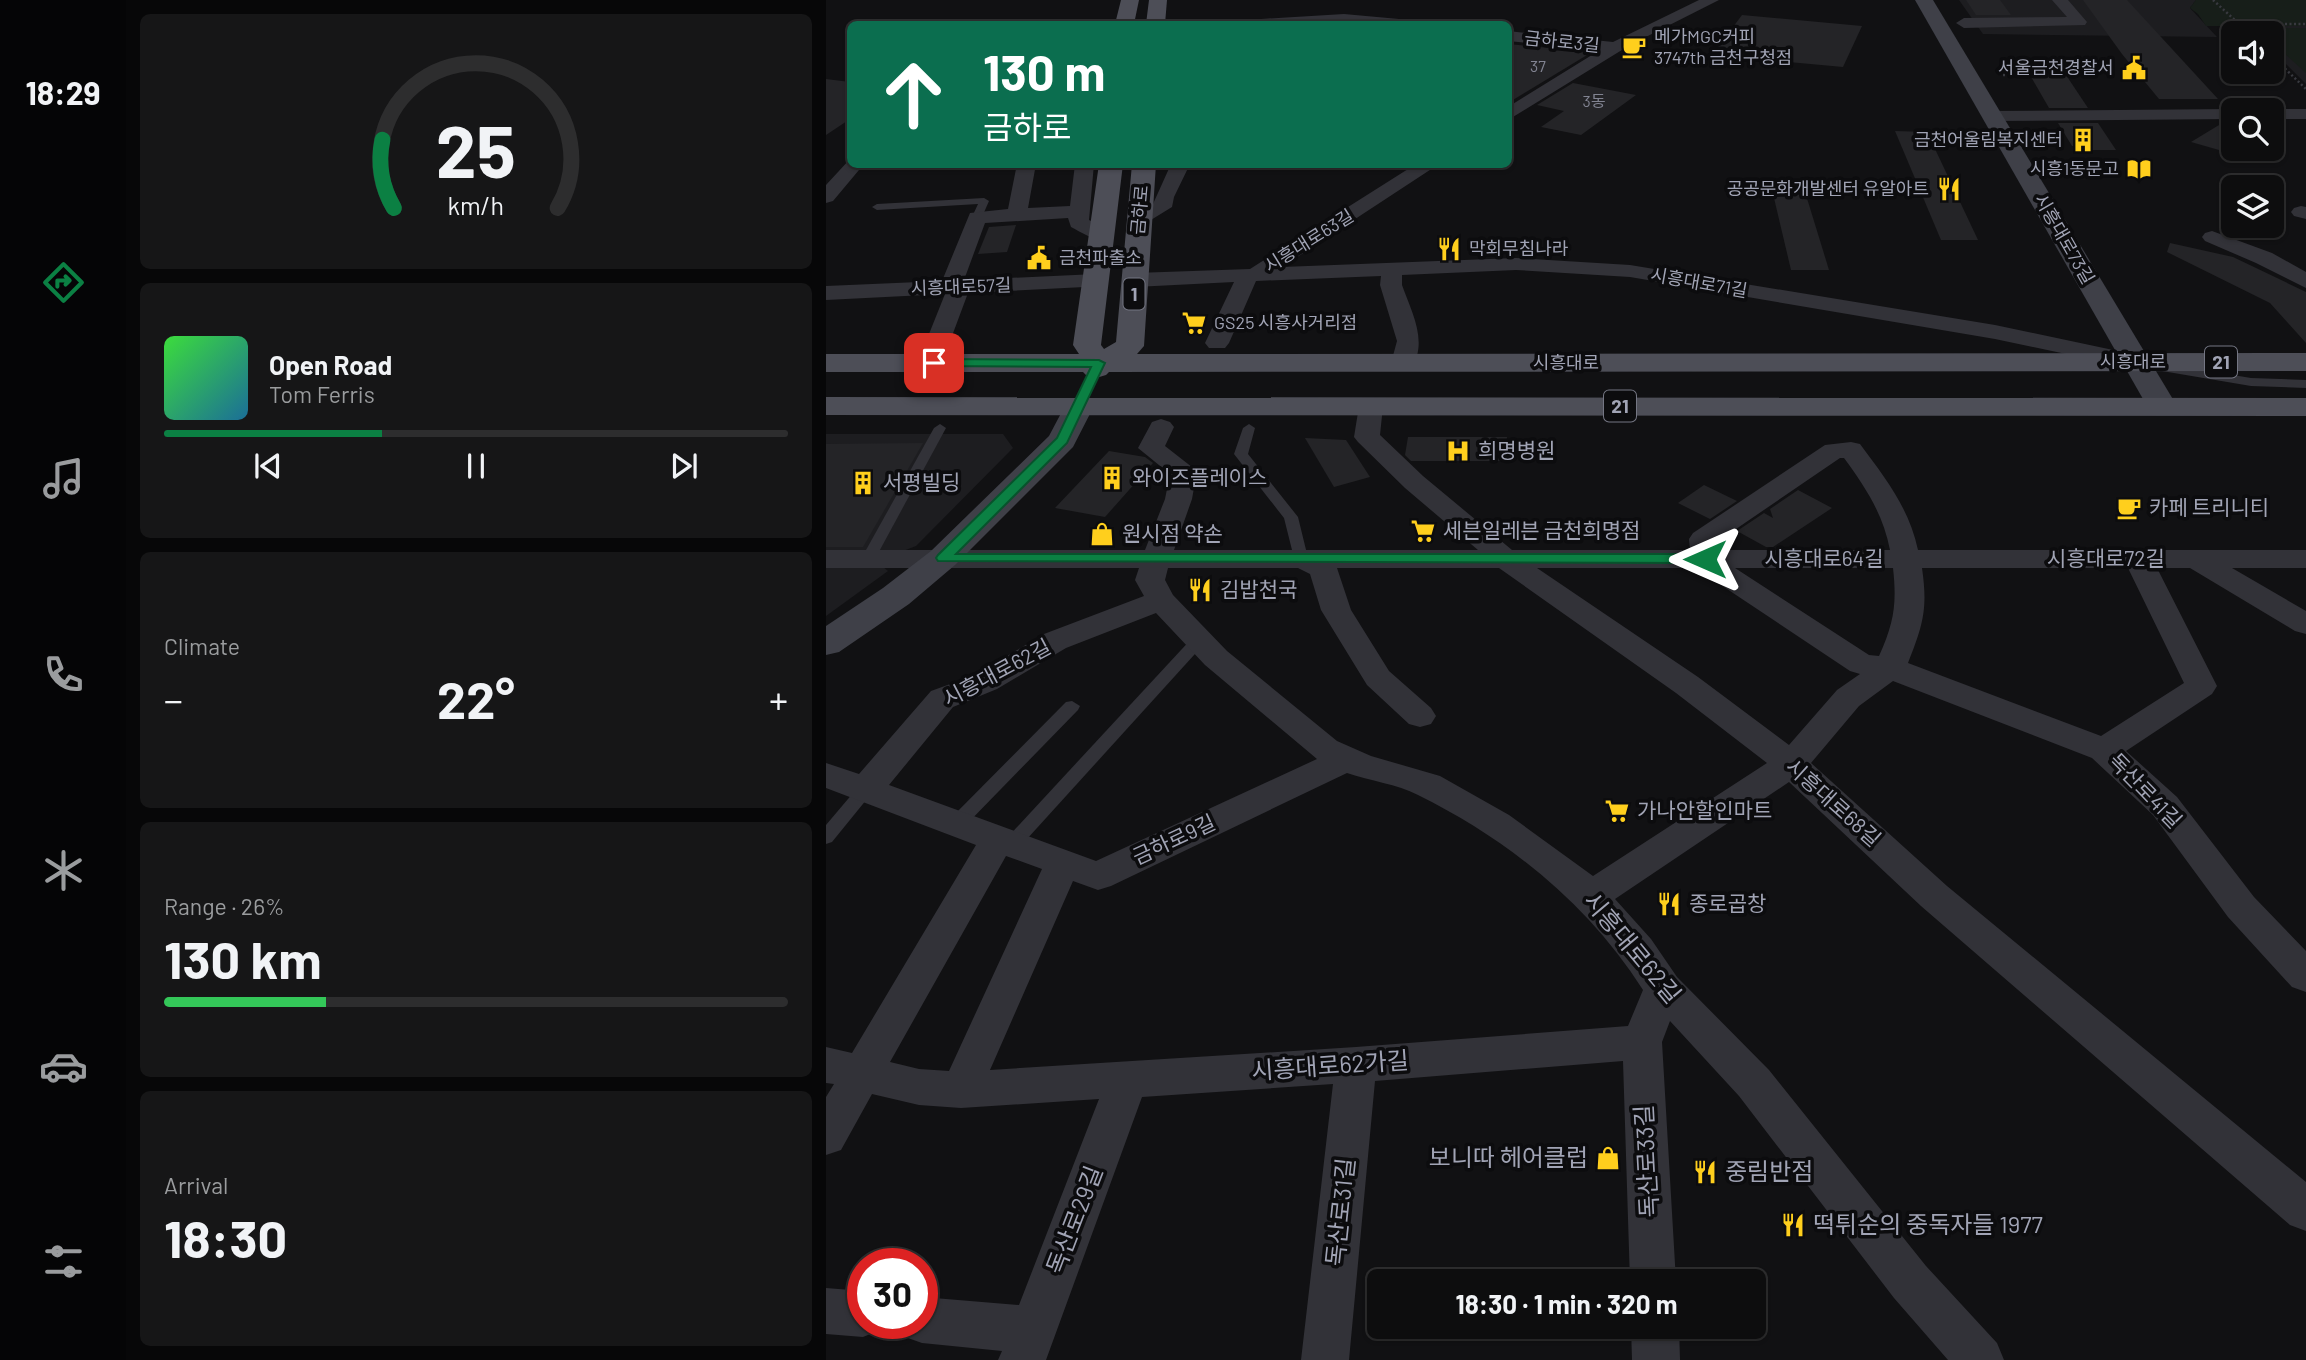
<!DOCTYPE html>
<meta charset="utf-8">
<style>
:root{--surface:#0d0d0e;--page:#161617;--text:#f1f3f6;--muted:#9a9c9e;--line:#2d2d2e;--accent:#0b8043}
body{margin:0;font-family:Barlow,"Noto Sans KR",sans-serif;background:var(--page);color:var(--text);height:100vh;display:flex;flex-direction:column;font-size:26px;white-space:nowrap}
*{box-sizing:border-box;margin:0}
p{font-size:23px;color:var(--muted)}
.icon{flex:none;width:38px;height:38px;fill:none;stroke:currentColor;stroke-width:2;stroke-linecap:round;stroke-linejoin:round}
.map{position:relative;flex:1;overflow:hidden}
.panel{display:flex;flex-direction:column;gap:14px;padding:14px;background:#070708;width:700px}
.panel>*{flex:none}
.hud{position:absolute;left:21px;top:21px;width:665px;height:147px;border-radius:10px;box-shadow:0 2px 5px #0004,0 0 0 2px var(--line);background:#0b6e4f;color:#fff;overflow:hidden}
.fabs{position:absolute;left:1395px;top:21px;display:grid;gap:14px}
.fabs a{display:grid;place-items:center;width:63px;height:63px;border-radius:10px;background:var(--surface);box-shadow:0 2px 5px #0004,0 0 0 2px var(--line);font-size:35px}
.speed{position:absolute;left:21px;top:1248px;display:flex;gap:14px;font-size:35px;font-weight:700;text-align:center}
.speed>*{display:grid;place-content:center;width:91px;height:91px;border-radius:50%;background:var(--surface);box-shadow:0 2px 5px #0004,0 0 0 2px var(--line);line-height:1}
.speed .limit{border:10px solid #d22;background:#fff;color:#111}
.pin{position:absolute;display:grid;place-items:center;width:60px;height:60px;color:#fff;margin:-30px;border-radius:14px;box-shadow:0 4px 10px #0006}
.me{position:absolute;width:77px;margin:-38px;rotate:270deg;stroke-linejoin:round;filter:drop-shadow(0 0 5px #0008)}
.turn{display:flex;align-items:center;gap:24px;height:147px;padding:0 21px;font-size:32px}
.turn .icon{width:91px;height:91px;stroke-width:2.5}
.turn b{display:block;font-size:49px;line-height:60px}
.big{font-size:52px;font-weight:700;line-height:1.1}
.panel .card{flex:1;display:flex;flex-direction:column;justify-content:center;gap:10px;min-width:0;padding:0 24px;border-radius:10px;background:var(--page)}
.panel .dial{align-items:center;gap:0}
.dial svg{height:182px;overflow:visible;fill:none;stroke:var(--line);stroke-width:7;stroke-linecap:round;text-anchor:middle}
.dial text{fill:var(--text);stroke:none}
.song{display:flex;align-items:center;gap:21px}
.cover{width:84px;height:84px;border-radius:10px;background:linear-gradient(135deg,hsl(120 70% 55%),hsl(200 70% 35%))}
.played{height:7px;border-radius:4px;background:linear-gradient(90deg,var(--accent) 35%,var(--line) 35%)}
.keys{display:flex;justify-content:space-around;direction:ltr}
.heat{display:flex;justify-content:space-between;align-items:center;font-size:38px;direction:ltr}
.charge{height:10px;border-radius:5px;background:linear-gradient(90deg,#34c759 26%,var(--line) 0)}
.trip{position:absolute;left:541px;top:1269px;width:399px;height:70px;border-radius:10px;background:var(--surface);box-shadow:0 2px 5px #0004,0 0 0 2px var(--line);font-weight:700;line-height:70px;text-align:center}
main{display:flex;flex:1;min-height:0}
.tabs{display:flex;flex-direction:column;width:126px;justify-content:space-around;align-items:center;background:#050506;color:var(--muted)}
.tabs .icon{width:49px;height:49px}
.tabs .active{color:var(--accent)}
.tabs b{font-size:32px;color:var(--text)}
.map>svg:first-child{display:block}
</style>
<main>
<nav class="tabs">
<b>18:29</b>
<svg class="icon active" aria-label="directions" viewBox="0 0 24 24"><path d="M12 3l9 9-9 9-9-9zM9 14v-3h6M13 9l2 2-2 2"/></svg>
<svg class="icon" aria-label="music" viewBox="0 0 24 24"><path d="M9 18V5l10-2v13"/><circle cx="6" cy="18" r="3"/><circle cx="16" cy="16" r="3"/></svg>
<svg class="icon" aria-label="phone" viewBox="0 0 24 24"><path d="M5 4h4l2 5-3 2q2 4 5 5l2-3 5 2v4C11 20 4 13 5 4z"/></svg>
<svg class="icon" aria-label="climate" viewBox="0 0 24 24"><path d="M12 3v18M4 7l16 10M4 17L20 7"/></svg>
<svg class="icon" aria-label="car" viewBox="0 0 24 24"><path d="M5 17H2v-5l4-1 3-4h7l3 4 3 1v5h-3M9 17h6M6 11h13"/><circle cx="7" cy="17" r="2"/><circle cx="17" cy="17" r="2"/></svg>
<svg class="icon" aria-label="filters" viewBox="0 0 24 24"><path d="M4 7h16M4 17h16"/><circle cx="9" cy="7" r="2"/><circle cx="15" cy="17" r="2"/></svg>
</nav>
<section class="panel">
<div class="card dial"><svg viewBox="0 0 100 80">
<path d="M14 69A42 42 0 1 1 86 69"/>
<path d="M14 69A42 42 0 0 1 9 39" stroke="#0b8043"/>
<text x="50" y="56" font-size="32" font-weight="700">25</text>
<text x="50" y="72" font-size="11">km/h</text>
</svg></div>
<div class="card">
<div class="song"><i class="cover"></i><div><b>Open Road</b><p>Tom Ferris</p></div></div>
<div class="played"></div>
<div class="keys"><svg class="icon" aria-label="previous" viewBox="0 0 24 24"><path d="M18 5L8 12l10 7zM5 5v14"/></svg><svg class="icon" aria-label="pause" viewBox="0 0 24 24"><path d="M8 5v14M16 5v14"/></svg><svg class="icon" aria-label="next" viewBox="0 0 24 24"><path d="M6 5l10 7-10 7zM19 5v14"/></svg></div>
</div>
<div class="card"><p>Climate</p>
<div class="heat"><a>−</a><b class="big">22°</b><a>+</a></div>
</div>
<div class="card"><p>Range · 26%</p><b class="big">130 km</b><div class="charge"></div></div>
<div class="card"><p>Arrival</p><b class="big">18:30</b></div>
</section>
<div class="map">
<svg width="1480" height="1360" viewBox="0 0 1480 1360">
<rect width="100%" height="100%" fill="#111113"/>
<g fill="#1d1d20">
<polygon points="1133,0 1370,0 1364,8 1391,37 1157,34"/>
<polygon points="1421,26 1480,26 1480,84 1446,50 1446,33 1428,33"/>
<polygon points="0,434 177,434 187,448 90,546 77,551 0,551"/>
<polygon points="0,567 57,567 62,571 0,616"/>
</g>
<g fill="#171e19">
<polygon points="1370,0 1480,0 1480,26 1380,26 1372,14 1364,8"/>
<polygon points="1431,28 1480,28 1480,73 1446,42 1446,33 1437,33"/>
</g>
<g fill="#242427">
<polygon points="1140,0 1174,0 1185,15 1150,15"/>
<polygon points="1257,0 1301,0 1392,99 1333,99 1296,54"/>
<polygon points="916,15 1036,26 1017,67 886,55"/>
<polygon points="682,44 766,52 682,103"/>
<polygon points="1204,75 1240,75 1262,108 1223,108"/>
<polygon points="0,79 24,82 24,119 0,135"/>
<polygon points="747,83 810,95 755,135 715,127 738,111 711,105"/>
<polygon points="1398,122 1407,122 1407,154 1365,142"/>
<polygon points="1232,123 1272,123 1290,150 1255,150 1253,146 1246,146"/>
<polygon points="1069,131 1101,132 1152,240 1115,240"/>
<polygon points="944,181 976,182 1003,270 965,270"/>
<polygon points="190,225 181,252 152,254 163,227"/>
<polygon points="1344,243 1407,257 1480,292 1480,343 1444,303 1341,252"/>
<polygon points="582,437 681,437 679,461 585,461 579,455"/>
<polygon points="479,438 520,440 544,477 508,487"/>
<polygon points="97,443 37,547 0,547 0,444"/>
<polygon points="283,451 319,457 327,463 279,517 229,508"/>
<polygon points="878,485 911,501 884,519 852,503"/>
<polygon points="972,490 1006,508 947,547 940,547 911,531 938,513 947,518 944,509"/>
</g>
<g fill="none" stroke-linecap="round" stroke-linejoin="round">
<g stroke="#38393f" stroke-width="2.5" stroke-dasharray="2 2.5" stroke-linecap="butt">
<polyline points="1387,0 1423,33"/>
<polyline points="1414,24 1480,24"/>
<polyline points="1446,56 1480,89"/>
<polyline points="1177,75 1264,74"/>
</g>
<g fill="#323238" fill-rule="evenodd">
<polygon points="158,198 163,201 156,217 151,220 146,217 152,204 51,210 46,207 51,204"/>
<polygon points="1340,364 1425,378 1480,380 1480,388 1425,386 1336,371 1336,365"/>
<polygon points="114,424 120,428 49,559 42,563 37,562 35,559 108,428"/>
<polygon points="423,424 429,428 422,454 472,517 482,558 480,561 470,561 468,558 458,518 408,454 417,428"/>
<polygon points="373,635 381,640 378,644 191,850 179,850 176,845 179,840 368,636"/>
<polygon points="246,701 254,706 252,710 136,829 124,829 121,824 124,819 240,702"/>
<polygon points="39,784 45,786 48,790 45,794 6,842 0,844 0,825 33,786"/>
</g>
<g fill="#323238" fill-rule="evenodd">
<polygon points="873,0 893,0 804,45 682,120 682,107 774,50 682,41 682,31 787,42"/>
<polygon points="1226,0 1242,0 1261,22 1259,25 1138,28 1130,23 1138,18 1241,17"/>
<polygon points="518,14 573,19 581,24 427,24 435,19"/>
<polygon points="1407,109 1413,110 1407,110 1407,119 1166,121 1157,116 1166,111"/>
<polygon points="1446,109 1480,109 1480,119 1446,119 1446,110 1440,110"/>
<polygon points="24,159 24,164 38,164 7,201 0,203 0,185"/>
<path d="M191 164H210L202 208 244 206 249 164H268L263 220 284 231 287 235 284 239C270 243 257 233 245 227L242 218 159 223 138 280 270 274 278 276 281 281 278 286 142 293 123 344 119 349H103L99 344 119 294 0 300V286L116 281 144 213 182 209Z"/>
<polygon points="345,164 364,164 348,197 346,207 320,223 306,223 303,219 327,204"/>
<path d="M590 164H613L456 267 690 258 804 265 1169 325 1306 354 1314 356 1318 361 1314 366 1306 368 1169 339 804 277 690 270 576 275V285C585 311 603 342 585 368H569L565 363 571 341 554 285 555 276 430 281 403 343 399 348H383L379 343 408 282 309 287 301 285 298 280 301 275 309 273 424 269Z"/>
<polygon points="1475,206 1480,207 1480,219 1468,216 1465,212 1468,208"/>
<polygon points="1386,231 1446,253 1480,272 1480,288 1430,263 1379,241 1376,237 1379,233"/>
<path d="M545 399 554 401 557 406 554 435 597 476 686 550H864L863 539 867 533 999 445 1025 442 1034 444C1060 479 1083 508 1092 550H1480V568H1406L1480 611V634L1469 631 1364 568H1331L1391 686 1386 694 1300 751 1351 797 1428 897 1480 951V992L1466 987 1402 917 1327 815 1266 758 1067 681 1033 706 985 763 1121 886 1480 1182V1231L1464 1225 1095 906 963 782 789 899 825 939 851 977 943 1070 1100 1266 1171 1343 1178 1360H1122L1068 1298 913 1096 844 1021 836 1042 850 1281H804L797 1061 549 1081 523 1360H475L507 1084 316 1097 220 1360H172L176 1351 96 1343 79 1337 74 1323H96V1297L193 1305 273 1099 135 1108 93 1105 46 1094 15 1150 0 1155V1097L8 1084 0 1083V1047L26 1053 150 845 0 788V763L33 774 105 691 149 675 218 634 318 596 309 580 313 568H0V550H319L339 499 344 474 312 448 326 422 335 419 344 422 348 427 339 446 371 471 366 499 348 550H652L579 488 532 442 528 437 533 406 536 401ZM1014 458H1018C1040 488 1057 514 1064 550H892L891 542ZM342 568H472L484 574 495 610 541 685 583 724 594 727 605 724 610 716 605 708 563 671 525 610 511 568H673L850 693 941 763 767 876 683 815 614 776 545 756 511 741 401 651 347 595 339 580ZM711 568H880L886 579 1024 671 1034 674 1011 690 963 745 872 677ZM909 568H1067C1071 604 1068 623 1053 656L1043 655ZM1096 568H1302L1358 683 1275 736 1082 663C1097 625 1102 609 1096 568ZM330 613 379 665 491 759 270 861 63 785 127 707 171 689 240 648ZM521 773C544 781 571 784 592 795 683 840 762 904 817 990L802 1026 530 1047 164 1070 247 881 272 890 285 886ZM180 856 216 869 123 1071 93 1069 64 1062Z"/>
<polygon points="0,1288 37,1291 37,1323 57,1323 54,1330 37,1337 0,1334"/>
<polygon points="805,1326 853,1326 854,1360 806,1360"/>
</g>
<g fill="#3f4048" fill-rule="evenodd">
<polygon points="1089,0 1107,0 1351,406 1347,412 1336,415 1325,412 1321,406"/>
<polygon points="253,397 264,400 268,406 247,447 129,565 83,604 13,652 0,655 0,626 57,588 105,551 223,436 242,400"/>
</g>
<g fill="#4d4e57" fill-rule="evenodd">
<polygon points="295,0 313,0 308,24 289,24"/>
<polygon points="323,0 341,0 339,24 320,24"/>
<polygon points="273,164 297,164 275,345 278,349 290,342 306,164 330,164 318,346 311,354 1480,353 1480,371 283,372 280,375 270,378 260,375 257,372 0,372 0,354 253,354 247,345"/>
<polygon points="0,397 1480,398 1480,416 0,415"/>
</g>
</g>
<polygon fill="#0b8043" stroke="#07532c" stroke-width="2" points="108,359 273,360 279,363 241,443 130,554 879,554 886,559 879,563 112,561 110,558 112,555 231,438 265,367 104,366 102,363"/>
<defs>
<g id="cafe-bare" transform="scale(1.89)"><path d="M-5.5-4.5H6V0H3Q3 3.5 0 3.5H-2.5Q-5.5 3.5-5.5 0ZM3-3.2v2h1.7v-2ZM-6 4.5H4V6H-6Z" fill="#ffcf1d" stroke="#0c0c0e" stroke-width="2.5" paint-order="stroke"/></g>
<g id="civic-bare" transform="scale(1.89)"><path d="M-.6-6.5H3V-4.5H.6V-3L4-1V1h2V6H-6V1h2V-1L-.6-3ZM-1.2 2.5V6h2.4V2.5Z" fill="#ffcf1d" stroke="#0c0c0e" stroke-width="2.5" paint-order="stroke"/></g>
<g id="building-bare" transform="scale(1.89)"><path d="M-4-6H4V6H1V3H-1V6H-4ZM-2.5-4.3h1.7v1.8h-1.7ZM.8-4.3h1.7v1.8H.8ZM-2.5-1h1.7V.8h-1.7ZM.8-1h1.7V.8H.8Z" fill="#ffcf1d" stroke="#0c0c0e" stroke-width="2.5" paint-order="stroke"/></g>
<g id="library-bare" transform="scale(1.89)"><path d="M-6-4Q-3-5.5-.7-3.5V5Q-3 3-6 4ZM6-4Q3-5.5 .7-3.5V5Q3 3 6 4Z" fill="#ffcf1d" stroke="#0c0c0e" stroke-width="2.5" paint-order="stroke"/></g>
<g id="restaurant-bare" transform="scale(1.89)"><path d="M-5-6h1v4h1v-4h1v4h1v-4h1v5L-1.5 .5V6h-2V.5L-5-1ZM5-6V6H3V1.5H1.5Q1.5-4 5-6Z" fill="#ffcf1d" stroke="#0c0c0e" stroke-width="2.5" paint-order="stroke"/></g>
<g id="supermarket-bare" transform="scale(1.89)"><path d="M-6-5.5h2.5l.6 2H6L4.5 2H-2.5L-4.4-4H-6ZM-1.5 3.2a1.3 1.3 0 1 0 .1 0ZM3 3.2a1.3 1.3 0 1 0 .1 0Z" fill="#ffcf1d" stroke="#0c0c0e" stroke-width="2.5" paint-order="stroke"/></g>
<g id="hospital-bare" transform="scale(1.89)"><path d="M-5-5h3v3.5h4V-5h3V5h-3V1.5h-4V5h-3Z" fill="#ffcf1d" stroke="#0c0c0e" stroke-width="2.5" paint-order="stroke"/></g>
<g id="shop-bare" transform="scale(1.89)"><path d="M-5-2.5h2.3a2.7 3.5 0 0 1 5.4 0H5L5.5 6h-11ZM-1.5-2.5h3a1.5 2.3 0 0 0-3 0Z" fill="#ffcf1d" stroke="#0c0c0e" stroke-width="2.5" paint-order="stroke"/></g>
</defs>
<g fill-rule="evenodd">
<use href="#cafe-bare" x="808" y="47"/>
<use href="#civic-bare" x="1308" y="68"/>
<use href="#building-bare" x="1257" y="140"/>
<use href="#library-bare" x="1313" y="169"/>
<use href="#restaurant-bare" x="1123" y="189"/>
<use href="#restaurant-bare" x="623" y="249"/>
<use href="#civic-bare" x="213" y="258"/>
<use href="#supermarket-bare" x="368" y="323"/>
<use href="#hospital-bare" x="632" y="451"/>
<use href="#building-bare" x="286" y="478"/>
<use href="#building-bare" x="37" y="483"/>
<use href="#cafe-bare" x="1303" y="508"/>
<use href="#supermarket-bare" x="597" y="531"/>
<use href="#shop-bare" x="276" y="534"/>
<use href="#restaurant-bare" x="374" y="590"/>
<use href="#supermarket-bare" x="791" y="811"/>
<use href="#restaurant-bare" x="843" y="904"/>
<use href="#shop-bare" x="782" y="1158"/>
<use href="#restaurant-bare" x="879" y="1172"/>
<use href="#restaurant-bare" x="967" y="1225"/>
</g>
<g text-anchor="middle" stroke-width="7" stroke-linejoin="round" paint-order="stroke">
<g font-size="16" fill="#818391">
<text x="712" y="72">37</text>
<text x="768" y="107">3동</text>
</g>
<g font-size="18" fill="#a1a4b5" stroke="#0c0c0e" text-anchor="start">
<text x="828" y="43">메가MGC커피<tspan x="828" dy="21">3747th 금천구청점</tspan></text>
<text x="1288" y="74" text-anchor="end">서울금천경찰서</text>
<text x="1237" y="146" text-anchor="end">금천어울림복지센터</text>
<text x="1293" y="175" text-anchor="end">시흥1동문고</text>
<text x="1103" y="195" text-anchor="end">공공문화개발센터 유알아트</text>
<text x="643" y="255">막회무침나라</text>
<text x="233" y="264">금천파출소</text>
<text x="388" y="329">GS25 시흥사거리점</text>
</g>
<g font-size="18" fill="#a1a4b5" stroke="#0c0c0e">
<text transform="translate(736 42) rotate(6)" y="6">금하로3길</text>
<text transform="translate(314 210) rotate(-85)" y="6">금하로</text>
<text transform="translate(1238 239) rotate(60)" y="6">시흥대로73길</text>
<text transform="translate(483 241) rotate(-32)" y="6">시흥대로63길</text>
<text transform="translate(873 283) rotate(10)" y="6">시흥대로71길</text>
<text transform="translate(135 287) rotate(-2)" y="6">시흥대로57길</text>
<text x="1307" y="368">시흥대로</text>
<text x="740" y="369">시흥대로</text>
</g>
<g fill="#0c0c0e" stroke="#747683" stroke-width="2">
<rect x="297.5" y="278.5" width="21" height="31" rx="5"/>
<rect x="1379" y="346.5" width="32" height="31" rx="5"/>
<rect x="778" y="390.5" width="32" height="31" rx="5"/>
</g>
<g font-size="19" font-weight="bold" fill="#a1a4b5">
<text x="308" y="301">1</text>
<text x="1395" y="369">21</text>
<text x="794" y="413">21</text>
</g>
<g font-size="21" fill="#a1a4b5" stroke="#0c0c0e" text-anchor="start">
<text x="652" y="458">희명병원</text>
<text x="306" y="485">와이즈플레이스</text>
<text x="57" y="490">서평빌딩</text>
<text x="1323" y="515">카페 트리니티</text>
<text x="617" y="538">세븐일레븐 금천희명점</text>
<text x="296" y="541">원시점 약손</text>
<text x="394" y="597">김밥천국</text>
<text x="811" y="818">가나안할인마트</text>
<text x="863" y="911">종로곱창</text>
</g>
<g font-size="21" fill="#a1a4b5" stroke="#0c0c0e">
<text x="998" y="566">시흥대로64길</text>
<text x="1280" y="566">시흥대로72길</text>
<text transform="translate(171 673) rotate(-28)" y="7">시흥대로62길</text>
<text transform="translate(1319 791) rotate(46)" y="7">독산로41길</text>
<text transform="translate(1007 803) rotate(42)" y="7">시흥대로68길</text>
<text transform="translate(348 840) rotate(-25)" y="7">금하로9길</text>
</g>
<g font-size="24" fill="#a1a4b5" stroke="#0c0c0e">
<text transform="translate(806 948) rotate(50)" y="8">시흥대로62길</text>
<text transform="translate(504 1066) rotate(-4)" y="8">시흥대로62가길</text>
<text transform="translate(821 1161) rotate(-93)" y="8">독산로33길</text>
<text transform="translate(515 1212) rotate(-84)" y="8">독산로31길</text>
<text transform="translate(249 1220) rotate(-69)" y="8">독산로29길</text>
</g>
<g font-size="24" fill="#a1a4b5" stroke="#0c0c0e" text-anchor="start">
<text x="762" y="1166" text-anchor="end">보니따 헤어클럽</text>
<text x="899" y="1180">중림반점</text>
<text x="987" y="1233">떡튀순의 중독자들 1977</text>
</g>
</g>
</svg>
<div class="fabs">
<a><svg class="icon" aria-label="sound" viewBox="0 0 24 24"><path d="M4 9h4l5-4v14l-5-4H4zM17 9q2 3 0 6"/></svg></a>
<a><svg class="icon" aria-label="search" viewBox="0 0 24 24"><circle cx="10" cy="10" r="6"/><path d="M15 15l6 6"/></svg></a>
<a><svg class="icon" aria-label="layers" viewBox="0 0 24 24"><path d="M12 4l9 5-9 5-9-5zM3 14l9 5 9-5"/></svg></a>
</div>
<div class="speed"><div class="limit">30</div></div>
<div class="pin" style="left:108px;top:363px;background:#d93025"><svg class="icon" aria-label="arrive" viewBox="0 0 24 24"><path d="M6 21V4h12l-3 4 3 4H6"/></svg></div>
<svg class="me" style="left:879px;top:559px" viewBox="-20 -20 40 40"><path d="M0-17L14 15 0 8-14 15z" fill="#0b8043" stroke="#fff" stroke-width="4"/></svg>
<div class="trip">18:30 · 1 min · 320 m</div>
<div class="hud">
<div class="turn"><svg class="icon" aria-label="ahead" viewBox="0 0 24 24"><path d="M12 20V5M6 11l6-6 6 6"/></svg><div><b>130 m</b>금하로</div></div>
</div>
</div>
</main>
